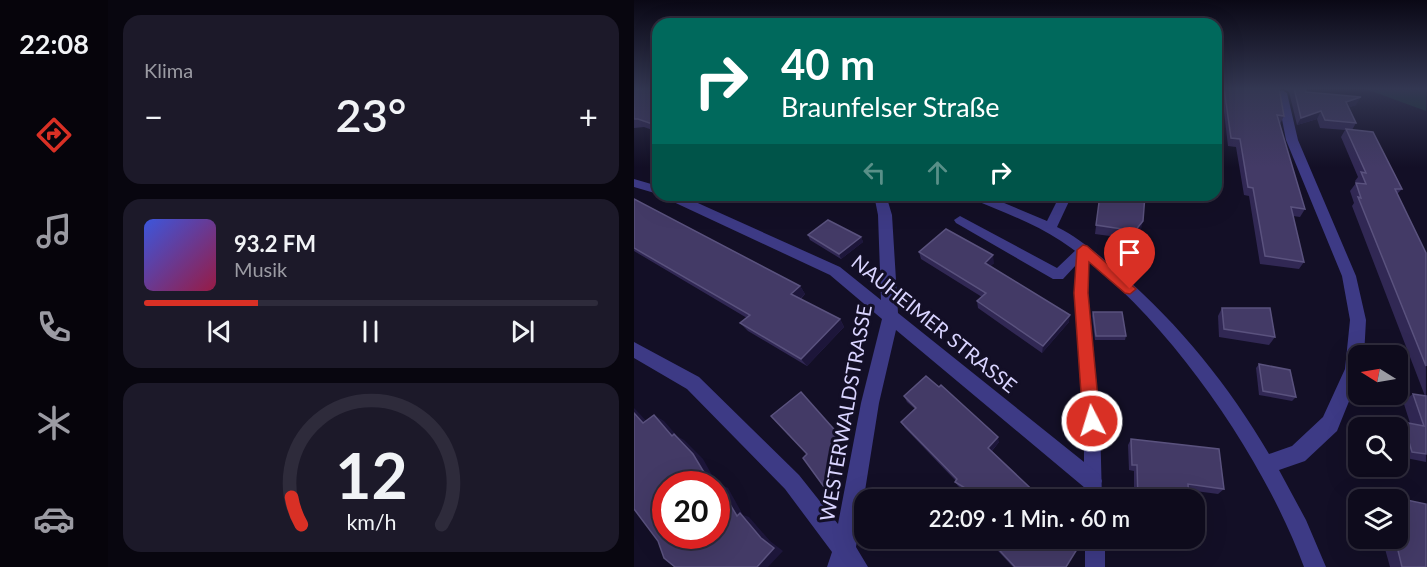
<!DOCTYPE html>
<html lang="de">
<meta charset="utf-8">
<style>
:root{--surface:#0e0b1c;--page:#1c1929;--text:#f1f3f6;--muted:#9b9ba3;--line:#2e2b3b;--accent:#d93025}
body{margin:0;font-family:Lato,sans-serif;background:var(--page);color:var(--text);height:100vh;display:flex;flex-direction:column;font-size:22px;white-space:nowrap}
*{box-sizing:border-box;margin:0}
p{font-size:20px;color:var(--muted)}
.icon{flex:none;width:33px;height:33px;fill:none;stroke:currentColor;stroke-width:2;stroke-linecap:round;stroke-linejoin:round}
.map{position:relative;flex:1;overflow:hidden}
.side{display:flex;flex-direction:column;gap:15px;padding:15px;background:#08060f;width:526px}
.side>*{flex:none}
.guide{position:absolute;left:18px;top:18px;width:570px;height:183px;border-radius:18px;box-shadow:0 6px 24px #0002,0 0 0 2px var(--line);background:#00695c;color:#fff;overflow:hidden}
.needle{width:39px;rotate:281deg}
.buttons{position:absolute;left:714px;top:345px;display:grid;gap:12px}
.buttons a{display:grid;place-items:center;width:60px;height:60px;border-radius:12px;background:var(--surface);box-shadow:0 6px 24px #0002,0 0 0 2px var(--line);font-size:30px}
.speed{position:absolute;left:18px;top:471px;display:flex;gap:12px;font-size:30px;font-weight:700;text-align:center}
.speed>*{display:grid;place-content:center;width:78px;height:78px;border-radius:50%;background:var(--surface);box-shadow:0 6px 24px #0002,0 0 0 2px var(--line);line-height:1}
.speed .limit{border:9px solid #d22;background:#fff;color:#111}
.pin{position:absolute;display:grid;place-items:center;width:51px;height:51px;color:#fff;margin:-62px -26px;border-radius:50% 50% 50% 0;rotate:-45deg;box-shadow:0 0 6px #0007}
.pin .icon{rotate:45deg}
.me{position:absolute;width:66px;margin:-33px;rotate:355deg;stroke-linejoin:round;filter:drop-shadow(0 0 4px #0008)}
.turn{display:flex;align-items:center;gap:21px;height:126px;padding:0 30px;font-size:27px}
.turn .icon{width:78px;height:78px;stroke-width:2.5}
.turn b{display:block;font-size:42px;line-height:51px}
.lanes{display:flex;align-items:center;height:57px;padding:0 30px;background:#0003;justify-content:center;gap:30px;direction:ltr}
.lanes .off{opacity:.35}
.big{font-size:45px;font-weight:600;line-height:1.1}
.side .card{flex:1;display:flex;flex-direction:column;justify-content:center;gap:9px;min-width:0;padding:0 21px;border-radius:18px;background:var(--page)}
.side .dial{align-items:center;gap:0}
.dial svg{height:156px;overflow:visible;fill:none;stroke:var(--line);stroke-width:7;stroke-linecap:round;text-anchor:middle}
.dial text{fill:var(--text);stroke:none}
.song{display:flex;align-items:center;gap:18px}
.cover{width:72px;height:72px;border-radius:9px;background:linear-gradient(135deg,hsl(230 70% 55%),hsl(340 70% 35%))}
.played{height:6px;border-radius:3px;background:linear-gradient(90deg,var(--accent) 25%,var(--line) 25%)}
.keys{display:flex;justify-content:space-around;direction:ltr}
.heat{display:flex;justify-content:space-between;align-items:center;font-size:33px;direction:ltr}
.trip{position:absolute;left:220px;top:489px;width:351px;height:60px;border-radius:18px;background:var(--surface);box-shadow:0 6px 24px #0002,0 0 0 2px var(--line);font-weight:600;line-height:60px;text-align:center}
main{display:flex;flex:1;min-height:0}
.tab-bar{display:flex;flex-direction:column;width:108px;justify-content:space-around;align-items:center;background:#06040b;color:var(--muted)}
.tab-bar .icon{width:42px;height:42px}
.tab-bar .on{color:var(--accent)}
.tab-bar b{font-size:27px;color:var(--text)}
.map>svg:first-child{display:block}
</style>
<main>
<nav class="tab-bar">
<b>22:08</b>
<svg class="icon on" aria-label="directions" viewBox="0 0 24 24"><path d="M12 3l9 9-9 9-9-9zM9 14v-3h6M13 9l2 2-2 2"/></svg>
<svg class="icon" aria-label="music" viewBox="0 0 24 24"><path d="M9 18V5l10-2v13"/><circle cx="6" cy="18" r="3"/><circle cx="16" cy="16" r="3"/></svg>
<svg class="icon" aria-label="phone" viewBox="0 0 24 24"><path d="M5 4h4l2 5-3 2q2 4 5 5l2-3 5 2v4C11 20 4 13 5 4z"/></svg>
<svg class="icon" aria-label="climate" viewBox="0 0 24 24"><path d="M12 3v18M4 7l16 10M4 17L20 7"/></svg>
<svg class="icon" aria-label="car" viewBox="0 0 24 24"><path d="M5 17H2v-5l4-1 3-4h7l3 4 3 1v5h-3M9 17h6M6 11h13"/><circle cx="7" cy="17" r="2"/><circle cx="17" cy="17" r="2"/></svg>
</nav>
<section class="side">
<div class="card"><p>Klima</p>
<div class="heat"><a>−</a><b class="big">23°</b><a>+</a></div>
</div>
<div class="card">
<div class="song"><i class="cover"></i><div><b>93.2 FM</b><p>Musik</p></div></div>
<div class="played"></div>
<div class="keys"><svg class="icon" aria-label="previous" viewBox="0 0 24 24"><path d="M18 5L8 12l10 7zM5 5v14"/></svg><svg class="icon" aria-label="pause" viewBox="0 0 24 24"><path d="M8 5v14M16 5v14"/></svg><svg class="icon" aria-label="next" viewBox="0 0 24 24"><path d="M6 5l10 7-10 7zM19 5v14"/></svg></div>
</div>
<div class="card dial"><svg viewBox="0 0 100 80">
<path d="M14 69A42 42 0 1 1 86 69"/>
<path d="M14 69A42 42 0 0 1 9 55" stroke="#d93025"/>
<text x="50" y="56" font-size="32" font-weight="700">12</text>
<text x="50" y="72" font-size="11">km/h</text>
</svg></div>
</section>
<div class="map">
<svg width="793" height="567" viewBox="0 0 793 567">
<rect width="100%" height="100%" fill="#130f26"/>
<polygon fill="#12302f" points="729,88 792,88 792,111"/>
<g fill="none" stroke-linecap="round" stroke-linejoin="round">
<g fill="#3d3a85" fill-rule="evenodd">
<polygon points="326,216 423,268 445,247 453,247 455,250 454,293 466,421 468,500 450,500 450,421 440,293 442,265 429,279 419,279 322,223 320,220"/>
<rect x="451" y="538" width="20" height="29"/>
</g>
<g fill="#3d3a85" fill-rule="evenodd">
<path d="M648 90 653 93 664 140 722 276 732 320 730 356H724V379L703 431 671 461 645 470 672 520 692 567H670C629 455 527 307 427 241 398 222 366 211 336 198L334 195H351L413 221 426 195H438L423 227C447 239 466 256 486 273 546 325 595 386 635 454L658 446 689 417 711 369 716 320 708 276 652 140 643 93Z"/>
<polygon points="0,179 24,186 24,194 0,187"/>
<polygon points="29,195 46,195 206,267 247,300 244,215 240,195 252,195 258,215 264,313 465,474 468,481 465,488 458,491 451,488 262,330 245,403 222,547 234,567 193,567 198,552 151,489 53,389 0,358 0,342 65,377 165,475 204,524 227,403 248,319 196,275 31,198"/>
</g>
</g>
<g fill="#312854">
<polygon points="24,88 24,132 10,127 0,128 0,90"/>
<polygon points="590,88 671,88 672,92 722,105 715,107 722,123 718,130 768,189 763,194 792,253 792,462 767,457 764,445 764,428 759,428 769,422 776,423 769,401 779,394 791,396 718,206 720,203 716,191 722,183 721,181 724,177 707,137 711,130 686,128 683,119 663,125 655,92 649,88 645,90 650,116 646,124 671,209 666,217 659,216 670,262 665,269 626,264 615,196 610,195 602,147 594,146 588,94"/>
<polygon points="466,195 507,230 498,239 461,234"/>
<polygon points="0,199 166,286 171,294 167,299 206,319 210,327 173,366 114,331 106,323 113,318 0,251"/>
<polygon points="174,235 227,237 229,242 207,259 176,240"/>
<polygon points="285,252 360,263 356,266 435,322 408,353 344,308 343,301 348,297 287,259"/>
<polygon points="588,308 641,337 635,345 585,337 584,316"/>
<polygon points="459,312 492,336 491,340 461,340 458,316"/>
<polygon points="625,364 662,397 658,401 625,395 622,368"/>
<polygon points="270,396 365,442 358,451 409,500 345,500 324,486 321,482 322,481 271,428 267,422 281,409 273,402"/>
<polygon points="497,439 590,489 584,494 554,490 555,500 500,500 500,471 495,470 494,445"/>
<polygon points="749,495 792,504 792,567 756,567 748,538 764,538 764,500 739,500"/>
<polygon points="352,538 450,538 432,567 379,567"/>
</g>
<g fill="#1d163a">
<polygon points="727,97 722,105 708,110 712,102"/>
<polygon points="687,111 683,119 663,125 667,118"/>
<polygon points="509,221 507,230 498,239 501,231"/>
<polygon points="227,237 229,242 207,259 205,254"/>
<polygon points="359,255 360,263 352,271 351,263"/>
<polygon points="166,286 171,294 163,302 157,294"/>
<polygon points="436,315 435,322 408,353 409,346"/>
<polygon points="206,319 210,327 173,366 167,359"/>
<polygon points="167,392 209,439 196,494 193,491"/>
<polygon points="0,408 20,429 9,423 0,413"/>
<polygon points="20,415 30,421 43,436 50,440 69,459 88,493 82,484 77,484"/>
<polygon points="364,437 365,442 355,454 354,448"/>
<polygon points="84,484 94,488 109,515 115,517 136,541 149,551 134,567 123,567 127,538 103,516"/>
</g>
<g fill="#433a66" stroke="#5a527e" stroke-width="1.5">
<polygon points="19,88 24,88 24,126 4,119 0,119 0,90"/>
<polygon points="590,88 645,88 650,116 643,115 671,209 657,207 670,262 631,256 619,188 614,187 606,139 597,138"/>
<polygon points="660,88 671,88 672,92 727,97 712,102 722,123 691,120 687,111 667,118"/>
<polygon points="712,129 739,132 768,189 761,189 792,253 792,366 724,197 727,198 722,183 732,184 727,172 732,173"/>
<polygon points="466,195 511,195 509,221 501,231 462,225"/>
<polygon points="0,199 166,286 157,294 206,319 167,359 106,323 116,315 0,248"/>
<polygon points="194,220 227,237 205,254 174,235"/>
<polygon points="312,229 359,255 351,263 436,315 409,346 343,301 352,293 285,252"/>
<polygon points="588,308 636,308 641,337 590,329"/>
<polygon points="459,312 488,312 492,336 462,336"/>
<polygon points="625,364 656,370 662,397 629,391"/>
<polygon points="292,376 305,387 307,385 364,437 354,448 409,500 351,500 321,482 323,479 267,422 282,408 270,396"/>
<polygon points="167,392 206,436 193,491 169,458 173,454 137,416"/>
<polygon points="779,394 792,396 792,454 778,452 769,422 790,426"/>
<polygon points="0,413 9,423 20,415 38,436 40,434 59,454 77,484 32,484 32,536 82,536 82,485 84,484 103,516 106,513 127,538 140,548 123,567 41,567 30,558 24,541 0,509"/>
<polygon points="497,439 585,449 590,489 554,484 555,500 504,500 503,465 498,465"/>
<polygon points="749,495 792,504 792,567 768,567 761,538 764,538 764,500 750,500"/>
<polygon points="354,538 450,538 432,567 381,567"/>
</g>
<linearGradient id="sky" x2="0" y2="1"><stop stop-color="#0a0815"/><stop offset="0.53" stop-color="#333752"/><stop offset="1" stop-color="#333752" stop-opacity="0"/></linearGradient>
<rect width="793" height="167" fill="url(#sky)"/>
<polygon fill="#d93025" stroke="#8d1f18" stroke-width="1.5" points="449,245 453,246 502,289 496,294 491,293 455,262 454,293 466,421 464,427 458,429 452,427 449,421 440,293 443,250"/>
<g text-anchor="middle" stroke-width="6" stroke-linejoin="round" paint-order="stroke">
<g font-size="20" fill="#d9d4ff" stroke="#130f26">
<text transform="translate(300 324) rotate(39)" y="7">NAUHEIMER STRASSE</text>
<text transform="translate(212 413) rotate(-80)" y="7">WESTERWALDSTRASSE</text>
</g>
</g>
</svg>
<div class="buttons">
<a><svg class="needle" viewBox="-14 -14 28 28"><path d="M0-13l5 13h-10z" fill="#e53935"/><path d="M0 13l5-13h-10z" fill="#9b9ba3"/></svg></a>
<a><svg class="icon" aria-label="search" viewBox="0 0 24 24"><circle cx="10" cy="10" r="6"/><path d="M15 15l6 6"/></svg></a>
<a><svg class="icon" aria-label="layers" viewBox="0 0 24 24"><path d="M12 4l9 5-9 5-9-5zM3 14l9 5 9-5"/></svg></a>
</div>
<div class="speed"><div class="limit">20</div></div>
<div class="pin" style="left:496px;top:289px;background:#d93025"><svg class="icon" aria-label="arrive" viewBox="0 0 24 24"><path d="M6 21V4h12l-3 4 3 4H6"/></svg></div>
<svg class="me" style="left:458px;top:421px" viewBox="-20 -20 40 40"><circle r="17" fill="#d93025" stroke="#fff" stroke-width="3"/><path d="M0-11L8 9 0 5-8 9z" fill="#fff"/></svg>
<div class="trip">22:09 · 1 Min. · 60 m</div>
<div class="guide">
<div class="turn"><svg class="icon" aria-label="right" viewBox="0 0 24 24"><path d="M7 20v-9h11M14 6l5 5-5 5"/></svg><div><b>40 m</b>Braunfelser Straße</div></div>
<div class="lanes"><svg class="icon off" aria-label="left" viewBox="0 0 24 24"><path d="M17 20v-9H6M10 6l-5 5 5 5"/></svg><svg class="icon off" aria-label="ahead" viewBox="0 0 24 24"><path d="M12 20V5M6 11l6-6 6 6"/></svg><svg class="icon" aria-label="right" viewBox="0 0 24 24"><path d="M7 20v-9h11M14 6l5 5-5 5"/></svg></div>
</div>
</div>
</main>
